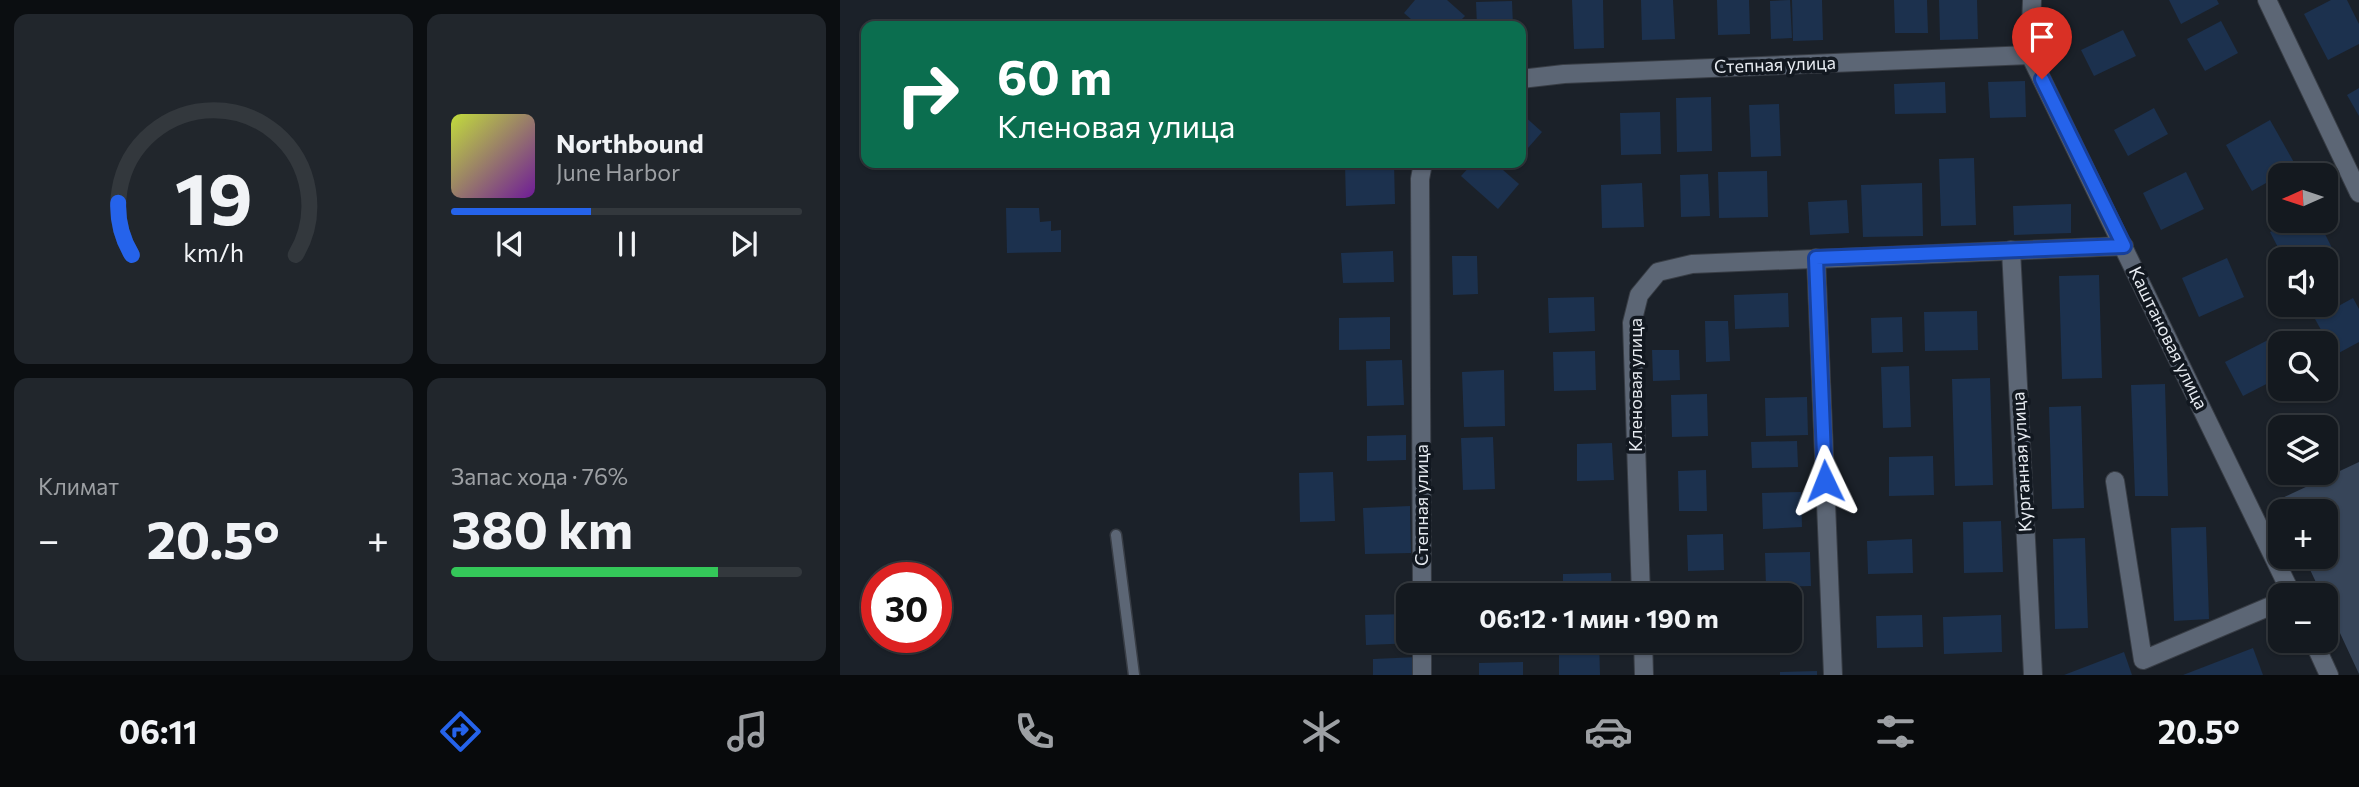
<!DOCTYPE html>
<html lang="ru">
<meta charset="utf-8">
<style>
:root{--surface:#14191f;--page:#21262c;--text:#f1f3f6;--muted:#9da0a4;--line:#33383d;--accent:#2563eb}
body{margin:0;font-family:Commissioner,sans-serif;background:var(--page);color:var(--text);height:100vh;display:flex;flex-direction:column;font-size:26px;white-space:nowrap}
*{box-sizing:border-box;margin:0}
p{font-size:23px;color:var(--muted)}
.icon{flex:none;width:38px;height:38px;fill:none;stroke:currentColor;stroke-width:2;stroke-linecap:round;stroke-linejoin:round}
.map{position:relative;flex:1;overflow:hidden}
.panel{display:flex;flex-direction:column;gap:14px;padding:14px;background:#0b0e11;width:840px}
.panel>*{flex:none}
.guide{position:absolute;left:21px;top:21px;width:665px;height:147px;border-radius:14px;box-shadow:0 2px 5px #0004,0 0 0 2px var(--line);background:#0b6e4f;color:#fff;overflow:hidden}
.needle{width:46px;rotate:267deg}
.fabs{position:absolute;left:1428px;top:163px;display:grid;gap:14px}
.fabs a{display:grid;place-items:center;width:70px;height:70px;border-radius:14px;background:var(--surface);box-shadow:0 2px 5px #0004,0 0 0 2px var(--line);font-size:35px}
.speed{position:absolute;left:21px;top:562px;display:flex;gap:14px;font-size:35px;font-weight:700;text-align:center}
.speed>*{display:grid;place-content:center;width:91px;height:91px;border-radius:50%;background:var(--surface);box-shadow:0 2px 5px #0004,0 0 0 2px var(--line);line-height:1}
.speed .limit{border:10px solid #d22;background:#fff;color:#111}
.pin{position:absolute;display:grid;place-items:center;width:60px;height:60px;color:#fff;margin:-72px -30px;border-radius:50% 50% 50% 0;rotate:-45deg;box-shadow:0 0 7px #0007}
.pin .icon{rotate:45deg}
.me{position:absolute;width:77px;margin:-38px;rotate:358deg;stroke-linejoin:round;filter:drop-shadow(0 0 5px #0008)}
.turn{display:flex;align-items:center;gap:24px;height:147px;padding:0 21px;font-size:32px}
.turn .icon{width:91px;height:91px;stroke-width:2.5}
.turn b{display:block;font-size:49px;line-height:60px}
.big{font-size:52px;font-weight:700;line-height:1.1}
.panel .widget{flex:1;display:flex;flex-direction:column;justify-content:center;gap:10px;min-width:0;padding:0 24px;border-radius:14px;background:var(--page)}
.panel .dial{align-items:center;gap:0}
.dial svg{height:182px;overflow:visible;fill:none;stroke:var(--line);stroke-width:7;stroke-linecap:round;text-anchor:middle}
.dial text{fill:var(--text);stroke:none}
.song{display:flex;align-items:center;gap:21px}
.cover{width:84px;height:84px;border-radius:10px;background:linear-gradient(135deg,hsl(70 70% 55%),hsl(280 70% 35%))}
.played{height:7px;border-radius:4px;background:linear-gradient(90deg,var(--accent) 40%,var(--line) 40%)}
.keys{display:flex;justify-content:space-around;direction:ltr}
.heat{display:flex;justify-content:space-between;align-items:center;font-size:38px;direction:ltr}
.charge{height:10px;border-radius:5px;background:linear-gradient(90deg,#34c759 76%,var(--line) 0)}
.panel .tiles{flex:1;display:grid;gap:14px;grid-template-columns:repeat(2,1fr)}
.trip{position:absolute;left:556px;top:583px;width:406px;height:70px;border-radius:14px;background:var(--surface);box-shadow:0 2px 5px #0004,0 0 0 2px var(--line);font-weight:700;line-height:70px;text-align:center}
.tabs{display:flex;height:112px;justify-content:space-around;align-items:center;background:#080a0c;color:var(--muted)}
.tabs .icon{width:49px;height:49px}
.tabs .selected{color:var(--accent)}
.tabs b{font-size:32px;color:var(--text)}
main{display:flex;flex:1;min-height:0}
.map>svg:first-child{display:block}
</style>
<main>
<section class="panel">
<div class="tiles">
<div class="widget dial"><svg viewBox="0 0 100 80">
<path d="M14 69A42 42 0 1 1 86 69"/>
<path d="M14 69A42 42 0 0 1 8 46" stroke="#2563eb"/>
<text x="50" y="56" font-size="32" font-weight="700">19</text>
<text x="50" y="72" font-size="11">km/h</text>
</svg></div>
<div class="widget">
<div class="song"><i class="cover"></i><div><b>Northbound</b><p>June Harbor</p></div></div>
<div class="played"></div>
<div class="keys"><svg class="icon" aria-label="previous" viewBox="0 0 24 24"><path d="M18 5L8 12l10 7zM5 5v14"/></svg><svg class="icon" aria-label="pause" viewBox="0 0 24 24"><path d="M8 5v14M16 5v14"/></svg><svg class="icon" aria-label="next" viewBox="0 0 24 24"><path d="M6 5l10 7-10 7zM19 5v14"/></svg></div>
</div>
<div class="widget"><p>Климат</p>
<div class="heat"><a>−</a><b class="big">20.5°</b><a>+</a></div>
</div>
<div class="widget"><p>Запас хода · 76%</p><b class="big">380 km</b><div class="charge"></div></div>
</div>
</section>
<div class="map">
<svg width="1519" height="675" viewBox="0 0 1519 675">
<rect width="100%" height="100%" fill="#1b2129"/>
<polygon fill="#374559" points="1519,462 1519,674 1486,603 1486,595 1482,595 1464,557 1486,556 1486,511 1443,511 1438,500"/>
<g fill="#1c314e">
<polygon points="575,0 607,0 625,16 615,26 579,26 564,13"/>
<polygon points="732,0 763,0 764,48 734,49"/>
<polygon points="801,0 833,0 835,39 802,40"/>
<polygon points="877,0 909,0 910,34 878,35"/>
<polygon points="950,0 952,38 931,39 930,1"/>
<polygon points="952,0 982,0 983,40 953,41"/>
<polygon points="1054,0 1087,0 1088,33 1055,33"/>
<polygon points="1099,0 1137,0 1138,39 1100,40"/>
<polygon points="1329,0 1377,0 1379,4 1341,24"/>
<polygon points="1491,0 1507,0 1519,24 1519,44 1488,60 1464,14"/>
<polygon points="672,1 673,26 637,26 636,2"/>
<polygon points="1381,21 1398,53 1365,71 1347,39"/>
<polygon points="1283,30 1296,56 1254,76 1241,50"/>
<polygon points="1185,81 1186,117 1150,118 1148,82"/>
<polygon points="1105,82 1106,113 1055,114 1054,84"/>
<polygon points="1519,88 1519,116 1507,95"/>
<polygon points="871,97 872,151 837,152 836,98"/>
<polygon points="939,104 941,156 911,157 909,105"/>
<polygon points="1314,108 1328,134 1288,156 1274,130"/>
<polygon points="820,112 821,154 781,155 780,113"/>
<polygon points="681,113 702,132 681,156"/>
<polygon points="1430,120 1456,166 1412,191 1386,145"/>
<polygon points="1134,158 1136,225 1101,226 1099,159"/>
<polygon points="505,163 554,163 555,204 506,206"/>
<polygon points="633,163 655,163 679,184 658,209 621,176"/>
<polygon points="927,171 928,217 879,218 878,172"/>
<polygon points="1346,172 1364,209 1321,230 1303,193"/>
<polygon points="868,174 870,216 841,217 840,175"/>
<polygon points="802,183 804,227 762,228 761,185"/>
<polygon points="1082,183 1083,236 1023,237 1021,185"/>
<polygon points="1007,200 1009,233 970,235 968,202"/>
<polygon points="1231,204 1231,233 1174,235 1173,206"/>
<polygon points="166,208 199,208 200,222 211,221 211,231 221,230 221,252 167,253"/>
<polygon points="1453,220 1478,220 1493,250 1477,259 1444,259 1430,232"/>
<polygon points="553,251 554,282 503,283 501,253"/>
<polygon points="612,256 637,256 638,294 613,295"/>
<polygon points="1387,258 1404,297 1359,317 1342,278"/>
<polygon points="1259,275 1262,378 1222,379 1219,276"/>
<polygon points="948,293 949,327 895,329 894,295"/>
<polygon points="754,297 755,331 709,333 708,298"/>
<polygon points="1513,298 1519,309 1519,342 1495,355 1475,319"/>
<polygon points="1137,311 1138,350 1085,351 1084,312"/>
<polygon points="550,317 550,349 499,350 499,318"/>
<polygon points="1062,317 1063,352 1032,353 1031,318"/>
<polygon points="865,321 888,321 890,361 866,362"/>
<polygon points="1428,340 1440,364 1440,377 1403,396 1385,362"/>
<polygon points="812,350 839,350 840,380 813,381"/>
<polygon points="755,351 756,390 714,391 713,352"/>
<polygon points="562,360 564,405 527,406 526,361"/>
<polygon points="1069,366 1071,427 1043,428 1041,367"/>
<polygon points="664,370 665,426 624,427 622,372"/>
<polygon points="1150,378 1153,485 1115,486 1112,379"/>
<polygon points="1325,384 1328,496 1295,496 1291,385"/>
<polygon points="867,394 868,436 832,437 831,395"/>
<polygon points="967,397 968,435 926,436 925,398"/>
<polygon points="1241,406 1244,508 1212,509 1209,407"/>
<polygon points="566,435 566,460 527,461 527,436"/>
<polygon points="653,437 655,489 623,490 621,438"/>
<polygon points="957,441 958,467 912,468 911,442"/>
<polygon points="772,443 774,480 737,481 737,444"/>
<polygon points="1093,456 1094,495 1049,496 1049,457"/>
<polygon points="866,470 867,511 839,511 838,471"/>
<polygon points="493,472 495,521 460,522 459,473"/>
<polygon points="961,492 962,527 923,529 922,493"/>
<polygon points="570,506 571,553 525,554 523,508"/>
<polygon points="1161,521 1163,572 1124,573 1123,522"/>
<polygon points="1366,527 1369,619 1334,621 1331,528"/>
<polygon points="883,534 884,570 848,571 847,535"/>
<polygon points="1245,538 1248,628 1215,629 1213,539"/>
<polygon points="1072,539 1073,573 1028,574 1027,541"/>
<polygon points="970,552 971,586 926,587 925,553"/>
<polygon points="771,573 772,595 723,595 723,574"/>
<polygon points="569,614 569,640 575,640 575,643 526,645 525,615"/>
<polygon points="1082,615 1083,647 1037,648 1036,616"/>
<polygon points="1161,615 1162,652 1104,654 1103,617"/>
<polygon points="759,640 760,675 719,675 719,641"/>
<polygon points="856,640 898,640 899,653 856,654"/>
<polygon points="1413,648 1423,675 1343,675"/>
<polygon points="1284,652 1292,675 1224,675"/>
<polygon points="578,657 579,675 533,675 533,659"/>
<polygon points="683,662 683,675 639,675 639,663"/>
<polygon points="977,671 977,675 940,675 940,672"/>
</g>
<g fill="none" stroke-linecap="round" stroke-linejoin="round">
<g stroke="#383d45" stroke-width="13">
<polyline id="lane" points="276,535 294,675"/>
</g>
<g stroke="#383d45" stroke-width="20">
<g id="street">
<polyline points="1192,0 1190,55 1452,595"/>
<polyline points="1427,0 1519,193"/>
<polyline points="681,79 724,74 1190,55"/>
<polyline points="1171,250 1193,675"/>
<polyline points="976,258 993,675"/>
<polyline points="1275,481 1303,660 1440,602"/>
<polyline points="582,595 580,179 583,163"/>
<polyline points="801,595 792,323 799,295 818,272 852,264 1284,246"/>
<polyline points="582,640 582,675"/>
<polyline points="803,640 804,675"/>
<polyline points="1473,640 1489,675"/>
</g>
</g>
<use href="#lane" stroke="#5c6675" stroke-width="10"/>
<use href="#street" stroke="#5c6675" stroke-width="18"/>
</g>
<g fill="none" stroke-linecap="round" stroke-linejoin="round">
<g stroke="#184099" stroke-width="18">
<polyline id="route" points="985,481 976,258 1284,246 1202,79"/>
</g>
<use href="#route" stroke="#2563eb" stroke-width="12"/>
</g>
<g text-anchor="middle" stroke-width="7" stroke-linejoin="round" paint-order="stroke">
<g font-size="18" fill="#e7ebf1" stroke="#121820">
<text transform="translate(935 65) rotate(-2)" y="6">Степная улица</text>
<text transform="translate(1328 338) rotate(64)" y="6">Каштановая улица</text>
<text transform="translate(796 385) rotate(-90)" y="6">Кленовая улица</text>
<text transform="translate(1182 462) rotate(-93)" y="6">Курганная улица</text>
<text transform="translate(582 505) rotate(-90)" y="6">Степная улица</text>
</g>
</g>
</svg>
<div class="fabs">
<a><svg class="needle" viewBox="-14 -14 28 28"><path d="M0-13l5 13h-10z" fill="#e53935"/><path d="M0 13l5-13h-10z" fill="#9da0a4"/></svg></a>
<a><svg class="icon" aria-label="sound" viewBox="0 0 24 24"><path d="M4 9h4l5-4v14l-5-4H4zM17 9q2 3 0 6"/></svg></a>
<a><svg class="icon" aria-label="search" viewBox="0 0 24 24"><circle cx="10" cy="10" r="6"/><path d="M15 15l6 6"/></svg></a>
<a><svg class="icon" aria-label="layers" viewBox="0 0 24 24"><path d="M12 4l9 5-9 5-9-5zM3 14l9 5 9-5"/></svg></a>
<a>+</a>
<a>−</a>
</div>
<div class="speed"><div class="limit">30</div></div>
<div class="pin" style="left:1202px;top:79px;background:#d93025"><svg class="icon" aria-label="arrive" viewBox="0 0 24 24"><path d="M6 21V4h12l-3 4 3 4H6"/></svg></div>
<svg class="me" style="left:985px;top:481px" viewBox="-20 -20 40 40"><path d="M0-17L14 15 0 8-14 15z" fill="#2563eb" stroke="#fff" stroke-width="4"/></svg>
<div class="trip">06:12 · 1 мин · 190 m</div>
<div class="guide">
<div class="turn"><svg class="icon" aria-label="right" viewBox="0 0 24 24"><path d="M7 20v-9h11M14 6l5 5-5 5"/></svg><div><b>60 m</b>Кленовая улица</div></div>
</div>
</div>
</main>
<nav class="tabs">
<b>06:11</b>
<svg class="icon selected" aria-label="directions" viewBox="0 0 24 24"><path d="M12 3l9 9-9 9-9-9zM9 14v-3h6M13 9l2 2-2 2"/></svg>
<svg class="icon" aria-label="music" viewBox="0 0 24 24"><path d="M9 18V5l10-2v13"/><circle cx="6" cy="18" r="3"/><circle cx="16" cy="16" r="3"/></svg>
<svg class="icon" aria-label="phone" viewBox="0 0 24 24"><path d="M5 4h4l2 5-3 2q2 4 5 5l2-3 5 2v4C11 20 4 13 5 4z"/></svg>
<svg class="icon" aria-label="climate" viewBox="0 0 24 24"><path d="M12 3v18M4 7l16 10M4 17L20 7"/></svg>
<svg class="icon" aria-label="car" viewBox="0 0 24 24"><path d="M5 17H2v-5l4-1 3-4h7l3 4 3 1v5h-3M9 17h6M6 11h13"/><circle cx="7" cy="17" r="2"/><circle cx="17" cy="17" r="2"/></svg>
<svg class="icon" aria-label="filters" viewBox="0 0 24 24"><path d="M4 7h16M4 17h16"/><circle cx="9" cy="7" r="2"/><circle cx="15" cy="17" r="2"/></svg>
<b>20.5°</b>
</nav>
